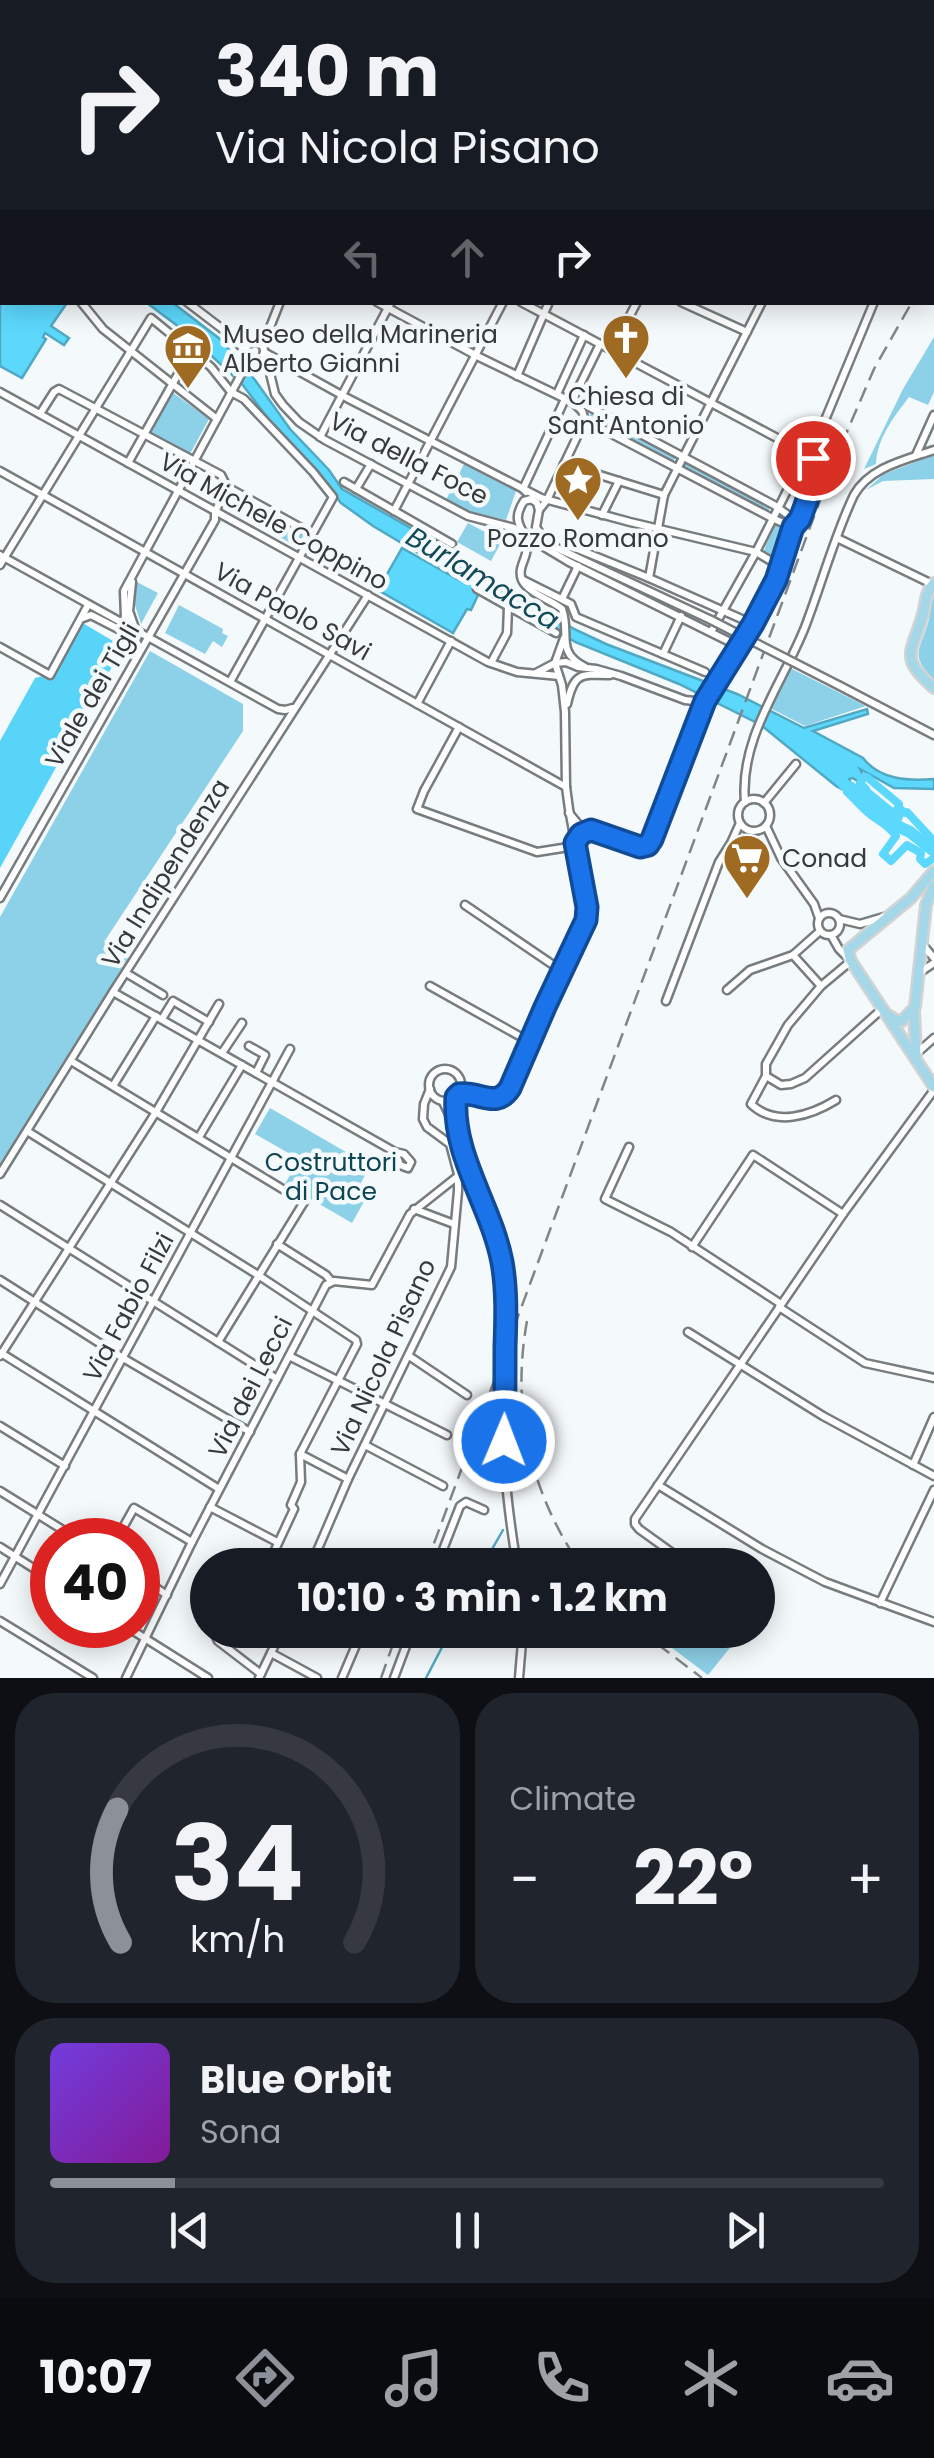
<!DOCTYPE html>
<meta charset="utf-8">
<style>
:root{--surface:#171b24;--page:#20242c;--text:#f1f3f6;--muted:#9ea1a6;--line:#363941;--accent:#8c9099}
body{margin:0;font-family:Poppins,sans-serif;background:var(--page);color:var(--text);height:100vh;display:flex;flex-direction:column;font-size:38px;white-space:nowrap}
*{box-sizing:border-box;margin:0}
p{font-size:32px;color:var(--muted)}
.icon{flex:none;width:55px;height:55px;fill:none;stroke:currentColor;stroke-width:2;stroke-linecap:round;stroke-linejoin:round}
.map{position:relative;height:1678px;overflow:hidden}
.drawer{display:flex;flex-direction:column;gap:15px;padding:15px;background:#0d0f14;flex:1}
.drawer>*{flex:none}
.guide{position:absolute;left:0px;top:0px;width:935px;height:305px;box-shadow:0 5px 25px #0003;background:#171b24;color:var(--text);overflow:hidden}
.speed{position:absolute;left:30px;top:1518px;display:flex;gap:20px;font-size:50px;font-weight:700;text-align:center}
.speed>*{display:grid;place-content:center;width:130px;height:130px;border-radius:50%;background:var(--surface);box-shadow:0 5px 25px #0003;line-height:1}
.speed .limit{border:15px solid #d22;background:#fff;color:#111}
.pin{position:absolute;display:grid;place-items:center;width:85px;height:85px;color:#fff;margin:-42px;border:5px solid #fff;border-radius:50%;box-shadow:0 2px 10px #0007}
.me{position:absolute;width:110px;margin:-55px;rotate:1deg;stroke-linejoin:round;filter:drop-shadow(0 0 8px #0008)}
.turn{display:flex;align-items:center;gap:35px;height:210px;padding:0 50px;font-size:45px}
.turn .icon{width:130px;height:130px;stroke-width:2.5}
.turn b{display:block;font-size:70px;line-height:85px}
.lanes{display:flex;align-items:center;height:95px;padding:0 50px;background:#0003;justify-content:center;gap:50px;direction:ltr}
.lanes .off{opacity:.35}
.big{font-size:75px;font-weight:700;line-height:1.1}
.drawer .widget{flex:1;display:flex;flex-direction:column;justify-content:center;gap:15px;min-width:0;padding:0 35px;border-radius:40px;background:var(--page)}
.drawer .dial{align-items:center;gap:0}
.dial svg{height:260px;overflow:visible;fill:none;stroke:var(--line);stroke-width:7;stroke-linecap:round;text-anchor:middle}
.dial text{fill:var(--text);stroke:none}
.song{display:flex;align-items:center;gap:30px}
.cover{width:120px;height:120px;border-radius:15px;background:linear-gradient(135deg,hsl(260 70% 55%),hsl(290 70% 35%))}
.played{height:10px;border-radius:5px;background:linear-gradient(90deg,var(--accent) 15%,var(--line) 15%)}
.keys{display:flex;justify-content:space-around;direction:ltr}
.heat{display:flex;justify-content:space-between;align-items:center;font-size:55px;direction:ltr}
.drawer .tiles{flex:1;display:grid;gap:15px;grid-template-columns:1fr 1fr}
.widget:last-child{grid-column:span 2}
.trip{position:absolute;left:190px;top:1548px;width:585px;height:100px;border-radius:50px;background:var(--surface);box-shadow:0 5px 25px #0003;font-weight:700;line-height:100px;text-align:center}
.menu{display:flex;height:160px;justify-content:space-around;align-items:center;background:#090b0e;color:var(--muted)}
.menu .icon{width:70px;height:70px}
.menu .on{color:var(--accent)}
.menu b{font-size:45px;color:var(--text)}
.map>svg:first-child{display:block}
</style>
<div class="map">
<svg width="934" height="1678" viewBox="0 0 934 1678">
<rect width="100%" height="100%" fill="#f4f9fb"/>
<g fill="#8dd1e8">
<path d="M934 337V392L928 405 909 397C893 418 877 439 876 464L864 469 903 389Z"/>
<polygon points="172,392 209,419 190,454 150,433"/>
<polygon points="591,413 676,457 673,462 588,418"/>
<polygon points="934,455 934,479 883,481 866,490 884,474"/>
<polygon points="684,462 771,506 768,512 681,467"/>
<polygon points="464,464 516,491 506,520 468,511 446,500"/>
<polygon points="240,498 305,534 298,547 237,514 240,508 236,505"/>
<polygon points="775,522 786,529 778,561 763,553"/>
<polygon points="468,523 502,541 491,561 457,542"/>
<polygon points="135,581 158,593 141,624 133,599"/>
<path d="M934 591V680C910 655 919 652 928 623 931 612 930 601 934 591Z"/>
<polygon points="179,605 223,629 222,633 228,636 222,647 213,641 205,654 165,633"/>
<polygon points="150,651 243,704 243,731 104,942 128,958 0,1166 0,917"/>
<polygon points="788,667 866,706 805,726 768,707"/>
<polygon points="270,1108 370,1166 356,1192 366,1198 352,1223 285,1184 299,1159 255,1134"/>
<polygon points="648,1630 730,1630 741,1634 708,1675"/>
</g>
<polygon fill="#58d4f9" points="76,619 123,647 0,868 0,741 35,678 43,676"/>
<g fill="#5cd8fd" stroke="#51a8c2" stroke-width="2.5">
<polygon points="2,246 2,302 67,303 51,326 69,338 64,345 45,333 43,337 46,339 22,378 0,366 0,249"/>
<path d="M147 303H173L220 339 255 380 290 429 329 470 342 489 451 551 574 629 606 644 737 694 804 728 867 709 868 714 813 731 863 758C880 780 908 781 934 779V789L894 788 860 769 864 777 860 783 853 778 849 779 852 786 847 792 836 786 761 725 679 684 575 642 542 621 478 587 479 593 471 610 467 609 453 633 378 590 402 548 459 580 460 578 373 526 341 503 321 477 279 433 242 384 187 333Z"/>
</g>
<g fill="none" stroke-linecap="round" stroke-linejoin="round">
<g stroke="#51a8c2" stroke-width="2.5">
<polyline points="483,1565 503,1530"/>
<polyline points="426,1678 451,1630"/>
</g>
<path stroke="#5cd8fd" stroke-width="8" d="M934 841 907 812 905 813 898 807 899 804 868 778 864 777 860 783 866 789 865 790 892 812 894 811 899 817 898 819 889 817 852 786 847 792C856 800 864 811 875 818 884 824 889 827 896 836L883 854 891 861 907 845 921 853 920 859 925 864 934 858"/>
<polyline stroke="#5cd8fd" stroke-width="12" points="839,776 844,784 893,824 910,832 934,851"/>
<g stroke="#777c7e" stroke-width="11">
<g id="minor">
<polyline points="22,0 23,2"/>
<polyline points="239,0 244,2"/>
<polyline points="402,0 408,2"/>
<polyline points="545,0 550,2"/>
<polyline points="654,0 659,2"/>
<polyline points="789,0 794,2"/>
<polyline points="923,0 927,2"/>
<polyline points="131,2 133,0"/>
<polyline points="214,2 215,0"/>
<polyline points="281,2 283,0"/>
<polyline points="344,2 345,0"/>
<polyline points="932,5 934,6"/>
<polyline points="0,29 2,30"/>
<polyline points="932,78 934,79"/>
<polyline points="0,98 2,100"/>
<polyline points="0,138 2,140"/>
<polyline points="932,153 934,150"/>
<polyline points="932,178 934,175"/>
<polyline points="0,190 2,192"/>
<polyline points="0,219 2,214"/>
<polyline points="81,302 103,329 217,419"/>
<polyline points="187,302 225,331 246,351"/>
<polyline points="377,302 479,357 574,403 582,403 774,505 795,520"/>
<polyline points="521,302 811,456"/>
<polyline points="681,302 747,332"/>
<circle cx="255" cy="351" r="9"/>
<polyline points="263,345 280,302"/>
<polyline points="612,350 637,302"/>
<polyline points="264,352 347,398 541,498 630,522 756,552 781,567"/>
<polyline points="259,360 269,369 275,394 283,405 299,422 325,440 468,516 514,528 711,620"/>
<polyline points="517,376 549,302"/>
<polyline points="0,392 488,662 517,672 559,676"/>
<polyline points="557,394 584,335"/>
<polyline points="585,420 772,518 792,527"/>
<polyline points="320,437 391,302"/>
<polyline points="916,455 934,415"/>
<polyline points="128,463 191,351"/>
<polyline points="564,464 664,495"/>
<polyline points="0,471 566,787"/>
<polyline points="344,482 452,544"/>
<polyline points="227,487 312,534"/>
<polyline points="356,489 371,464"/>
<polyline points="526,492 523,489 565,399"/>
<polyline points="539,510 547,500 585,420 582,411 574,403 575,395 600,344"/>
<polyline points="394,511 503,302"/>
<polyline points="602,515 619,481"/>
<path d="M794 526C809 509 813 480 813 458"/>
<polyline points="837,538 932,584"/>
<polyline points="534,541 569,562 738,646"/>
<path d="M550 542 541 535 536 527 539 510 537 503 531 499 524 501C509 524 526 527 527 547 527 559 517 568 522 580 528 593 551 600 562 609 571 634 555 652 585 667"/>
<polyline points="575,548 649,578 753,624"/>
<polyline points="0,555 278,709 285,710 293,708"/>
<polyline points="0,565 151,318 211,367 231,392 244,399 313,472 333,497 230,682"/>
<polyline points="649,578 664,495 762,302"/>
<polyline points="523,580 571,604 576,617 705,672"/>
<polyline points="132,582 129,611 136,631"/>
<polyline points="477,589 556,633"/>
<polyline points="562,599 578,566"/>
<polyline points="83,618 91,615 134,637"/>
<polyline points="711,632 756,552 799,467"/>
<polyline points="0,647 50,675 88,605"/>
<polyline points="140,649 125,618 124,591 250,358"/>
<polyline points="663,654 681,616"/>
<polyline points="491,663 507,633 508,607"/>
<polyline points="536,673 555,663 566,662 578,667 596,669 621,676 685,700 704,702"/>
<polyline points="840,686 934,735"/>
<polyline points="417,704 451,641"/>
<path d="M567 704C574 673 580 674 610 675"/>
<polyline points="459,727 424,791 417,809 537,852 575,846"/>
<circle cx="754" cy="815" r="16"/>
<path d="M745 802C739 738 783 683 805 627 822 583 834 537 854 495 870 467 905 460 934 450"/>
<polyline points="764,803 796,764"/>
<polyline points="569,813 579,825 638,847 646,846 652,839 705,701 753,624 779,574 815,444 874,302"/>
<polyline points="766,826 781,858 814,904 819,918"/>
<polyline points="0,898 215,520 215,512 227,487 221,475 59,389 54,392 40,414"/>
<polyline points="465,905 562,971"/>
<circle cx="829" cy="924" r="11"/>
<polyline points="839,919 860,924 884,917"/>
<path d="M831 935 839 949 851 961 821 986 788 1025 766 1064V1076L751 1104C775 1127 810 1116 836 1100"/>
<polyline points="922,944 934,958"/>
<polyline points="793,955 821,986"/>
<polyline points="126,973 163,995"/>
<polyline points="919,973 934,963"/>
<polyline points="430,986 530,1042"/>
<polyline points="727,990 750,970 793,955 820,931"/>
<polyline points="113,992 395,1152 404,1154 411,1162 408,1168 400,1165 395,1152"/>
<polyline points="666,1001 719,862 731,843 740,823"/>
<polyline points="162,1019 173,1001 209,1022"/>
<polyline points="249,1046 265,1055 256,1073"/>
<polyline points="222,1053 242,1023"/>
<polyline points="916,1054 934,1038"/>
<polyline points="71,1061 304,1202 218,1342"/>
<circle cx="445" cy="1085" r="16"/>
<polyline points="766,1076 781,1085 791,1084 805,1078 882,1009"/>
<polyline points="113,1086 156,1016"/>
<polyline points="459,1094 481,1095 498,1100 508,1092 586,920 587,907 569,809 566,787 565,712 562,685 555,663 564,638"/>
<polyline points="456,1098 462,1145"/>
<polyline points="443,1102 455,1126"/>
<polyline points="27,1131 258,1275 356,1340 357,1344 300,1454 301,1482 291,1505 294,1509 274,1552 264,1565"/>
<polyline points="199,1137 242,1065"/>
<polyline points="629,1147 605,1199 671,1232 781,1304"/>
<polyline points="0,1174 113,992 368,595"/>
<polyline points="0,1205 277,1379"/>
<polyline points="414,1209 454,1224"/>
<polyline points="277,1244 326,1275 331,1281"/>
<polyline points="692,1247 753,1155 843,1214"/>
<polyline points="0,1280 123,1358 250,1432"/>
<polyline points="779,1307 865,1363 934,1378"/>
<polyline points="688,1332 823,1416 934,1476"/>
<polyline points="1,1353 219,1489"/>
<polyline points="0,1356 156,1112 219,1004"/>
<polyline points="289,1356 447,1435"/>
<polyline points="409,1356 467,1395"/>
<polyline points="0,1426 65,1466"/>
<polyline points="365,1445 443,1486"/>
<polyline points="300,1454 348,1479"/>
<polyline points="913,1465 934,1417"/>
<polyline points="658,1485 762,1549 825,1582 934,1622"/>
<polyline points="0,1491 79,1540"/>
<polyline points="210,1507 277,1542"/>
<polyline points="116,1540 134,1508 192,1542"/>
<polyline points="0,1547 52,1580"/>
<polyline points="311,1565 348,1479 451,1267 458,1191 458,1174 450,1144 427,1127 423,1119 424,1104 430,1089"/>
<polyline points="437,1565 460,1506 466,1502 484,1510"/>
<polyline points="689,1565 639,1529 635,1524 635,1519 843,1214 934,1090"/>
<polyline points="138,1576 167,1595"/>
<polyline points="0,1584 290,1049"/>
<polyline points="880,1603 934,1490"/>
<polyline points="0,1621 93,1678"/>
<polyline points="124,1625 208,1678"/>
<polyline points="220,1630 216,1637 218,1641 261,1674"/>
<polyline points="271,1653 317,1678"/>
<polyline points="126,1678 192,1542 326,1285 334,1281 372,1285 410,1214 458,1176"/>
<polyline points="259,1678 282,1630"/>
<polyline points="342,1678 362,1631 359,1630"/>
<polyline points="394,1678 412,1630"/>
<polyline points="519,1678 523,1630"/>
</g>
</g>
<g stroke="#d3d3d4" stroke-width="14">
<g id="major">
<path d="M934 583C925 593 926 602 923 614 912 653 898 657 934 688"/>
<polyline points="934,871 911,898 848,950 851,961 934,1087"/>
<polyline points="914,1009 916,1058"/>
<polyline points="886,1014 896,1020 902,1021 915,1007 926,905 934,886"/>
</g>
</g>
<use href="#minor" stroke="#fff" stroke-width="6"/>
<use href="#major" stroke="#a4d7e7" stroke-width="9"/>
<g stroke="#828586" stroke-width="2.5" stroke-dasharray="15 8" stroke-linecap="butt">
<polyline points="932,249 934,246"/>
<polyline points="932,269 934,267"/>
<path d="M527 1321C511 1409 530 1491 580 1565"/>
<polyline points="426,1565 836,457 874,369 912,302"/>
<polyline points="639,1630 702,1678"/>
<polyline points="381,1678 398,1630"/>
</g>
<g stroke="#777c7e" stroke-width="11" stroke-linecap="butt">
<g id="minor-bridge">
<polyline points="711,620 840,686"/>
<path d="M462 1145C474 1187 497 1226 503 1269 511 1325 504 1383 504 1439 504 1478 509 1515 515 1553"/>
</g>
</g>
<use href="#minor-bridge" stroke="#fff" stroke-width="6"/>
</g>
<g fill="none" stroke-linecap="round" stroke-linejoin="round">
<g stroke="#114b97" stroke-width="25">
<path id="route" d="M504 1441C505 1410 505 1379 505 1347 506 1319 507 1290 502 1262 491 1205 452 1156 456 1097L459 1094C482 1092 496 1109 510 1088L545 1007 586 920 587 907 575 843 581 834 591 830 640 847 648 845 652 839 705 701 753 624 776 580 793 527 800 519 808 498 813 458"/>
</g>
<use href="#route" stroke="#1a73e8" stroke-width="18"/>
</g>
<defs>
<g id="church-pin" transform="scale(2.5)"><path d="M0 17L-7.5 6A9.5 9.5 0 1 1 7.5 6Z" fill="#9f6b23" stroke="#f4f9fb"/><path d="M-1.2-6h2.4v3.5h3.3v2.4h-3.3V6h-2.4V-.1h-3.3v-2.4h3.3Z" fill="#fff"/></g>
<g id="museum-pin" transform="scale(2.5)"><path d="M0 17L-7.5 6A9.5 9.5 0 1 1 7.5 6Z" fill="#9f6b23" stroke="#f4f9fb"/><path d="M0-6L6-3V-2H-6V-3ZM-5-1h2V3h-2ZM-1-1h2V3h-2ZM3-1h2V3H3ZM-6 4H6V6H-6Z" fill="#fff"/></g>
<g id="sight-pin" transform="scale(2.5)"><path d="M0 17L-7.5 6A9.5 9.5 0 1 1 7.5 6Z" fill="#9f6b23" stroke="#f4f9fb"/><path d="M0-6L1.8-2.2L6-1.7L2.9 1.2L3.7 5.4L0 3.3L-3.7 5.4L-2.9 1.2L-6-1.7L-1.8-2.2Z" fill="#fff"/></g>
<g id="supermarket-pin" transform="scale(2.5)"><path d="M0 17L-7.5 6A9.5 9.5 0 1 1 7.5 6Z" fill="#9f6b23" stroke="#f4f9fb"/><path d="M-6-5.5h2.5l.6 2H6L4.5 2H-2.5L-4.4-4H-6ZM-1.5 3.2a1.3 1.3 0 1 0 .1 0ZM3 3.2a1.3 1.3 0 1 0 .1 0Z" fill="#fff"/></g>
</defs>
<g fill-rule="evenodd">
<use href="#church-pin" x="626" y="338"/>
<use href="#museum-pin" x="188" y="348"/>
<use href="#sight-pin" x="578" y="480"/>
<use href="#supermarket-pin" x="747" y="858"/>
</g>
<g text-anchor="middle" stroke-width="9" stroke-linejoin="round" paint-order="stroke">
<g font-size="25" fill="#37393a" stroke="#f4f9fb" text-anchor="start">
<text x="223" y="343">Museo della Marineria<tspan x="223" dy="29">Alberto Gianni</tspan></text>
<text x="626" y="405" text-anchor="middle">Chiesa di<tspan x="626" dy="29">Sant'Antonio</tspan></text>
<text x="578" y="547" text-anchor="middle">Pozzo Romano</text>
<text x="782" y="867">Conad</text>
</g>
<g font-size="25" fill="#37393a" stroke="#f4f9fb">
<text transform="translate(409 458) rotate(27)" y="9">Via della Foce</text>
<text transform="translate(274 521) rotate(29)" y="9">Via Michele Coppino</text>
<text transform="translate(293 611) rotate(29)" y="9">Via Paolo Savi</text>
<text transform="translate(92 695) rotate(-60)" y="9">Viale dei Tigli</text>
<text transform="translate(165 873) rotate(-58)" y="9">Via Indipendenza</text>
<text transform="translate(128 1307) rotate(-62)" y="9">Via Fabio Filzi</text>
<text transform="translate(383 1357) rotate(-65)" y="9">Via Nicola Pisano</text>
<text transform="translate(250 1387) rotate(-63)" y="9">Via dei Lecci</text>
</g>
<g font-size="25" fill="#0e4555" stroke="#f4f9fb">
<text x="331" y="1171">Costruttori<tspan x="331" dy="29">di Pace</tspan></text>
</g>
<g font-size="28" font-style="italic" fill="#134958" stroke="#f4f9fb">
<text transform="translate(483 578) rotate(31)" y="10">Burlamacca</text>
</g>
</g>
</svg>
<div class="speed"><div class="limit">40</div></div>
<div class="pin" style="left:813px;top:458px;background:#d93025"><svg class="icon" aria-label="arrive" viewBox="0 0 24 24"><path d="M6 21V4h12l-3 4 3 4H6"/></svg></div>
<svg class="me" style="left:504px;top:1441px" viewBox="-20 -20 40 40"><circle r="17" fill="#1a73e8" stroke="#fff" stroke-width="3"/><path d="M0-11L8 9 0 5-8 9z" fill="#fff"/></svg>
<div class="trip">10:10 · 3 min · 1.2 km</div>
<div class="guide">
<div class="turn"><svg class="icon" aria-label="right" viewBox="0 0 24 24"><path d="M7 20v-9h11M14 6l5 5-5 5"/></svg><div><b>340 m</b>Via Nicola Pisano</div></div>
<div class="lanes"><svg class="icon off" aria-label="left" viewBox="0 0 24 24"><path d="M17 20v-9H6M10 6l-5 5 5 5"/></svg><svg class="icon off" aria-label="ahead" viewBox="0 0 24 24"><path d="M12 20V5M6 11l6-6 6 6"/></svg><svg class="icon" aria-label="right" viewBox="0 0 24 24"><path d="M7 20v-9h11M14 6l5 5-5 5"/></svg></div>
</div>
</div>
<section class="drawer">
<div class="tiles">
<div class="widget dial"><svg viewBox="0 0 100 80">
<path d="M14 69A42 42 0 1 1 86 69"/>
<path d="M14 69A42 42 0 0 1 13 28" stroke="#8c9099"/>
<text x="50" y="56" font-size="32" font-weight="700">34</text>
<text x="50" y="72" font-size="11">km/h</text>
</svg></div>
<div class="widget"><p>Climate</p>
<div class="heat"><a>−</a><b class="big">22°</b><a>+</a></div>
</div>
<div class="widget">
<div class="song"><i class="cover"></i><div><b>Blue Orbit</b><p>Sona</p></div></div>
<div class="played"></div>
<div class="keys"><svg class="icon" aria-label="previous" viewBox="0 0 24 24"><path d="M18 5L8 12l10 7zM5 5v14"/></svg><svg class="icon" aria-label="pause" viewBox="0 0 24 24"><path d="M8 5v14M16 5v14"/></svg><svg class="icon" aria-label="next" viewBox="0 0 24 24"><path d="M6 5l10 7-10 7zM19 5v14"/></svg></div>
</div>
</div>
</section>
<nav class="menu">
<b>10:07</b>
<svg class="icon on" aria-label="directions" viewBox="0 0 24 24"><path d="M12 3l9 9-9 9-9-9zM9 14v-3h6M13 9l2 2-2 2"/></svg>
<svg class="icon" aria-label="music" viewBox="0 0 24 24"><path d="M9 18V5l10-2v13"/><circle cx="6" cy="18" r="3"/><circle cx="16" cy="16" r="3"/></svg>
<svg class="icon" aria-label="phone" viewBox="0 0 24 24"><path d="M5 4h4l2 5-3 2q2 4 5 5l2-3 5 2v4C11 20 4 13 5 4z"/></svg>
<svg class="icon" aria-label="climate" viewBox="0 0 24 24"><path d="M12 3v18M4 7l16 10M4 17L20 7"/></svg>
<svg class="icon" aria-label="car" viewBox="0 0 24 24"><path d="M5 17H2v-5l4-1 3-4h7l3 4 3 1v5h-3M9 17h6M6 11h13"/><circle cx="7" cy="17" r="2"/><circle cx="17" cy="17" r="2"/></svg>
</nav>
